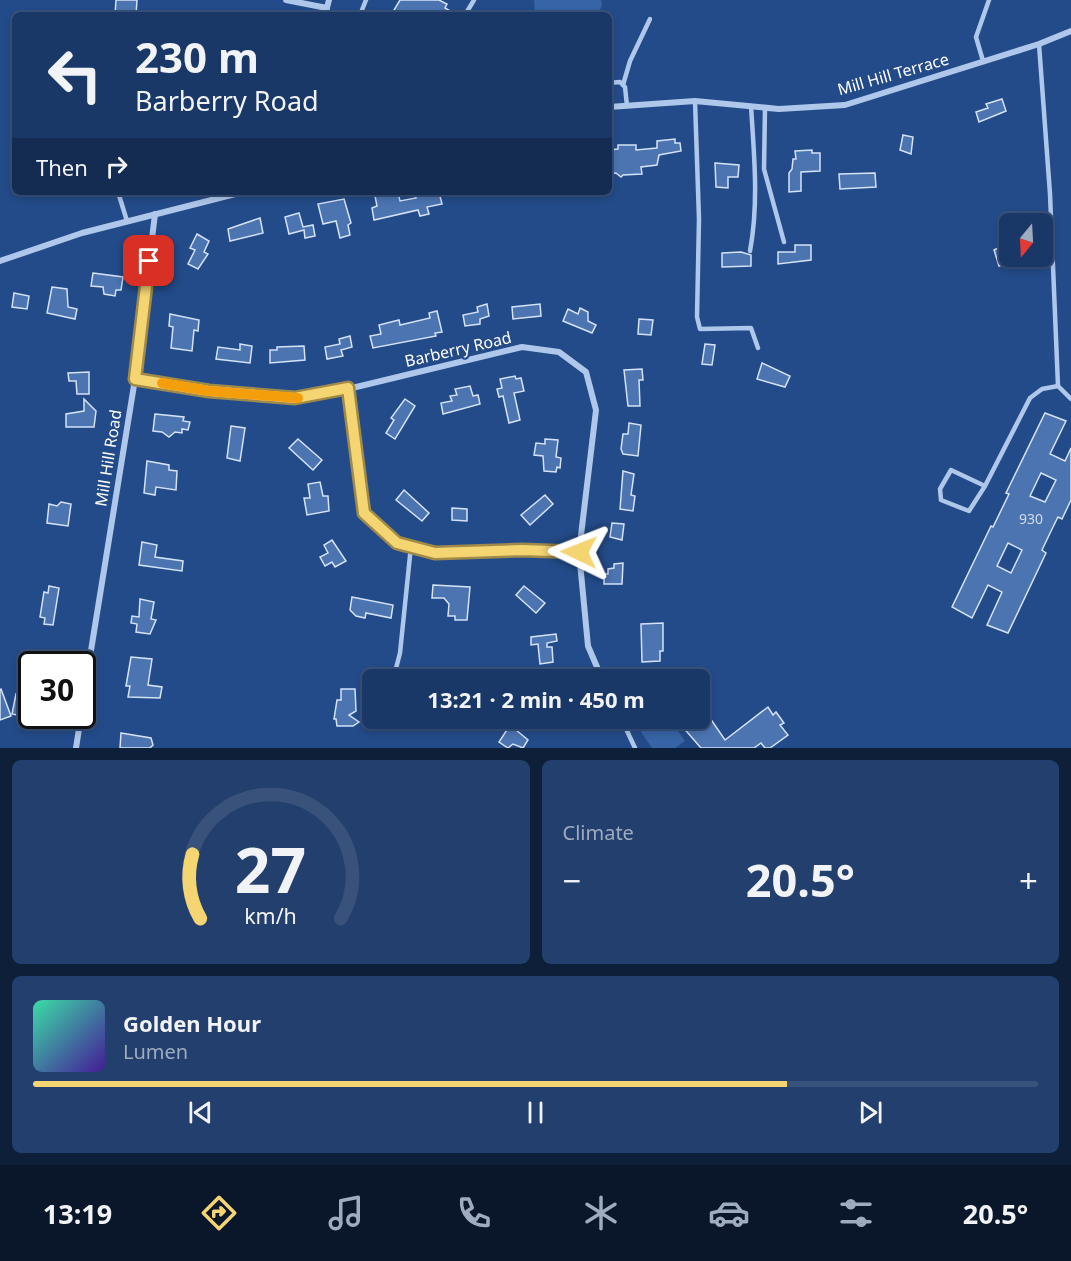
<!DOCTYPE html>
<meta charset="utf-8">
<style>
:root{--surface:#1a3867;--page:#233f6d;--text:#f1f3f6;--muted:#9facc0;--line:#38527b;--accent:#f5d572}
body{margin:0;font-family:"Noto Sans",sans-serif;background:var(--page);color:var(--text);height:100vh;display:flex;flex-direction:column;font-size:22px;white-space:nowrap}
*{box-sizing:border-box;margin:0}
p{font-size:20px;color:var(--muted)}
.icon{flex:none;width:33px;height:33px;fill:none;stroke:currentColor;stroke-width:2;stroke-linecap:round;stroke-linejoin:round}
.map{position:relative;height:748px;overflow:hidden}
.drawer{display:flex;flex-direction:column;gap:12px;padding:12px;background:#0e1f39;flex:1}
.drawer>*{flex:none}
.banner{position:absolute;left:12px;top:12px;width:600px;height:183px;border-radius:9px;box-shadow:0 3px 9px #0003,0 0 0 2px var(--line);background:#1a3867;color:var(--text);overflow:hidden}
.needle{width:39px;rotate:198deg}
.controls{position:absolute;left:999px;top:213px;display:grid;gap:12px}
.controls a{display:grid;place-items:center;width:54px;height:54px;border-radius:9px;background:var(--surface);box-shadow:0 3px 9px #0003,0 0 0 2px var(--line);font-size:30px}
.speed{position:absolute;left:18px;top:651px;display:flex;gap:12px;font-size:30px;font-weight:700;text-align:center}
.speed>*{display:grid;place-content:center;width:78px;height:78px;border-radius:50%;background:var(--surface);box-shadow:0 3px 9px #0003,0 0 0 2px var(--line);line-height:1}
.speed .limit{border:3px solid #111;border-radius:9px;background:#fff;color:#111}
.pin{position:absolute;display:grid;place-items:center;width:51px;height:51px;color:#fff;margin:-26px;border-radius:12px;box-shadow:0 3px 9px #0006}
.me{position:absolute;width:66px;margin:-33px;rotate:272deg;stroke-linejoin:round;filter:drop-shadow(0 0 4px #0008)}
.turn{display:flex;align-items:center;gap:21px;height:126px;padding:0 24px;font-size:27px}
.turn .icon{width:78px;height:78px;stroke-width:2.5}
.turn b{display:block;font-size:42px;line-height:51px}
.then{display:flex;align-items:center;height:57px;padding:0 24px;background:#0003;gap:12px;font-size:22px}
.big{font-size:45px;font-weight:700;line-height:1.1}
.drawer .tile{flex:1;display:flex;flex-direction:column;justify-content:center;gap:9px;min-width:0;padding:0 21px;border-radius:9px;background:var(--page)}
.drawer .dial{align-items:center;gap:0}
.dial svg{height:156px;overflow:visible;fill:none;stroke:var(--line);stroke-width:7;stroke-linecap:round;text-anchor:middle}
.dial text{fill:var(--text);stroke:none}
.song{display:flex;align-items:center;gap:18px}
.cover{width:72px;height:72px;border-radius:9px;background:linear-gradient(135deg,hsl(160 70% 55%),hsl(260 70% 35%))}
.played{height:6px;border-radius:3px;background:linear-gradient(90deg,var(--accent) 75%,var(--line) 75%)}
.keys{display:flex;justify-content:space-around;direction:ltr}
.heat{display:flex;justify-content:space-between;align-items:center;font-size:33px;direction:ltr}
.drawer .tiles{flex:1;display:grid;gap:12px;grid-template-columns:1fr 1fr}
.tile:last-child{grid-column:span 2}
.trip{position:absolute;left:362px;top:669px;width:348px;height:60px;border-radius:9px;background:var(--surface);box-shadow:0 3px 9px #0003,0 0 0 2px var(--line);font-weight:700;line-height:60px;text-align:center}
.dock{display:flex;height:96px;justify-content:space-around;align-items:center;background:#0a1629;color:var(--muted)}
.dock .icon{width:42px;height:42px}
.dock .selected{color:var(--accent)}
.dock b{font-size:27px;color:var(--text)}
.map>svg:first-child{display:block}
</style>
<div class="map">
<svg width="1071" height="748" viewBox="0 0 1071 748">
<rect width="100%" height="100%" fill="#234b89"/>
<g fill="#3764a6">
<polygon points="534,0 601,0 602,5 598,15 535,15"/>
<polygon points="653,719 658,722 670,719 685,741 675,748 652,748 639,729"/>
</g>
<g fill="#4b74b1" stroke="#d4e2f8" stroke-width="1.5" fill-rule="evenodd">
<polygon points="116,0 137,0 136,15 115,15"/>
<polygon points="400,0 439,0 447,4 445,8 457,15 391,15"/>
<polygon points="1002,99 1006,111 979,122 976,112 988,108 986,104"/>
<polygon points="903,135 913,137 911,154 900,150"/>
<polygon points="675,139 675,143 680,143 681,151 659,155 657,165 641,167 642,174 623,175 621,177 616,173 609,174 609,150 618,149 618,145 636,145 636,150 657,148 657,141"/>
<polygon points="812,150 812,153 820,153 820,171 801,172 801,191 789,192 789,173 792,169 793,159 796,159 795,151"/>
<polygon points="715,163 739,165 738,177 728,177 728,188 716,187"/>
<polygon points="875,173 876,187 840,189 839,174"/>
<polygon points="378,192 398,192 400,201 416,198 415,195 420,192 439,192 442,204 427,207 429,214 420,216 418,210 374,220 372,208 377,206 375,196 378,195"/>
<polygon points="344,199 351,223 348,225 350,235 340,238 336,221 323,224 318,204"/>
<polygon points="299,213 303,227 313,225 315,236 305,238 304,230 289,234 285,217"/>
<polygon points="260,218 263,233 230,241 228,229"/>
<polygon points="197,234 209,241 204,252 208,254 198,269 188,264 195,250 190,248"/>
<polygon points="1010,243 1010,263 999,266 994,250"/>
<polygon points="795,245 811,245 811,260 778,264 778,252 795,252"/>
<polygon points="741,252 751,255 751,266 722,267 722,253"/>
<polygon points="93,273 123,277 121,290 116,290 115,296 104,294 103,287 91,286"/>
<polygon points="52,287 67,289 68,307 77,309 75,319 47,313"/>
<polygon points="14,293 29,296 27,309 12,307"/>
<polygon points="487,304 489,316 480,319 480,324 465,326 463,315 478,312 477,307"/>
<polygon points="540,304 541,316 513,319 512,307"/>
<polygon points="580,308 588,312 588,321 596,325 592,333 563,321 568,309 578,314"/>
<polygon points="437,311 442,332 435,333 436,336 373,348 370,336 381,334 379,325 399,320 400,325 430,318 429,313"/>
<polygon points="170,314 199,320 198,331 194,330 192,351 171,348 173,327 169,326"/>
<polygon points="639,319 653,320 651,335 638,334"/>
<polygon points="350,336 352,347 341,350 343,356 327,359 325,347 340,344 339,339"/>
<polygon points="240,344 252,346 250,363 216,359 218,347 240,350"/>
<polygon points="705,344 715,345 712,365 702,364"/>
<polygon points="304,346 305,360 270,363 270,350 277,350 277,347"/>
<polygon points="762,363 790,376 785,387 757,379"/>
<polygon points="642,369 643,380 639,380 640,406 628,406 624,370"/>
<polygon points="89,372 89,394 77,394 76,381 69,381 68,373"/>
<polygon points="515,376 516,379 521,378 524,391 514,393 520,420 509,423 503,396 499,397 497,389 502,388 500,379"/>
<polygon points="470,386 473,396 478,395 480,404 443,414 441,403 452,401 450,396 457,395 455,389"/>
<polygon points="84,399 96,411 94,427 66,427 66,414 84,411"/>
<polygon points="405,399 415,406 395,439 386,433 394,420 391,418"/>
<path d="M1045 413 1066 421 1050 454 1065 461 1071 448V500L1062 519 1058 517 1053 527 1042 550 1046 553 1008 633 987 625 1002 592 988 585 972 618 952 607 991 526 993 527 1009 494 1006 493ZM1041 473 1056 480 1045 502 1030 496ZM1008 543 1022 550 1011 573 997 566Z"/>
<polygon points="155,414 184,417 183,421 190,422 188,430 182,429 182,433 175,432 169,437 162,432 153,431"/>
<polygon points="629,423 641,425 638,456 623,454 621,449 623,434 628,434"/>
<polygon points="231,426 245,428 240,461 227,458"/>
<polygon points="298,439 322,460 313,470 289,448"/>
<polygon points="545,439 558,440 556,457 561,458 560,468 557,467 556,472 544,471 543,456 534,455 536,443 545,444"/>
<polygon points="147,461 169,465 169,470 177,471 176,490 156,487 155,495 144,493"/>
<polygon points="623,471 634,474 631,495 635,496 633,511 620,509"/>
<polygon points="320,482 323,496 328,496 329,511 307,515 304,498 310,498 308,484"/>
<polygon points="404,490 429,513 422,521 396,500"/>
<polygon points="545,495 553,504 530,525 521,515"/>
<polygon points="61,502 71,504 68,526 47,523 49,504 57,506"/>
<polygon points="452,508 467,509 467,521 452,520"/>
<polygon points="612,523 624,524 622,540 610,537"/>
<polygon points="332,540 346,561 335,567 332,562 325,566 320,557 328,553 324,545"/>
<polygon points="142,542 157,545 155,557 183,561 182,571 139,565"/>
<polygon points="623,563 622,584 604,584 604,574 608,574 608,569 614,568 614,564"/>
<polygon points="433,585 470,587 467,620 455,620 455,616 448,616 449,604 444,598 432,598"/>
<polygon points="49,586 59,588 53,625 44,624 45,618 40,617 44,592 48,593"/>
<polygon points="524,586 545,603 536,613 516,595"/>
<polygon points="352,597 393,605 391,618 366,613 365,618 356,616 350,610"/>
<polygon points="140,599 154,602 151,619 156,620 150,634 136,632 137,624 131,623 132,616 139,617"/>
<polygon points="663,623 663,651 660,651 660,661 642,662 641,624"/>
<polygon points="556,634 557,641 547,643 547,647 552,647 553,662 540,664 538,644 531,645 531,637"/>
<polygon points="131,657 152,659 148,685 162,687 160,698 128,697 130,686 126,686"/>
<polygon points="1,689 11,716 0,720 0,690"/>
<polygon points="341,689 355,689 356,711 349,715 359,722 353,726 337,726 336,719 334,719 337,700 341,700"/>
<polygon points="16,694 32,701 32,718 12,714"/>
<polygon points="699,702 725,740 768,707 773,715 776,712 784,723 780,725 788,735 770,748 765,748 761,743 754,748 701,748 681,725 688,718 699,718"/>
<polygon points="510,725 528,740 523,748 513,744 508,748 499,742"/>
<polygon points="121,733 151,738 153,745 150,748 120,748"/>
</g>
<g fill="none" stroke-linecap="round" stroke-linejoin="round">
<g stroke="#afc7ea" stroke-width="4.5">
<polyline points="360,15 366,0"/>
<polyline points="465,15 474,0"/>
<polyline points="1039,44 1050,194 1058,386 1071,399"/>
<polyline points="983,61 976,37 989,0"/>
<polyline points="609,83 620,82 625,87 627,106"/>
<polyline points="623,85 630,61 650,19"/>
<polyline points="695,101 699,219 697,317 700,329 751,328 758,348"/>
<polyline points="765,108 764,169 784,242"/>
<polyline points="118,192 127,221"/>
<path d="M750 251C759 203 754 154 751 106"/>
<polyline points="985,486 951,470 940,489 941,500 969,511 985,486 1030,398 1042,389 1058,386"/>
<polyline points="393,680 400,653 411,546"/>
<polyline points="621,718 635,748"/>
</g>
<g stroke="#afc7ea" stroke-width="6">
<polyline points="286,0 327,8"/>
<polyline points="325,15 329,0"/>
<polyline points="609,107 695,101 779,109 845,105 1039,44 1071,31"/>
<polyline points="0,261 82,233 243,192"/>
<polyline points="135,379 209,391 295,398 348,389 522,347 559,352 586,372 596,410 579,552 588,646 600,674"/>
<polyline points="348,389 364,513 397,543 435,553 522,550 579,552"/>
<polyline points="82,706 135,379 155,214"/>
<polyline points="76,748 81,716"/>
</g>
</g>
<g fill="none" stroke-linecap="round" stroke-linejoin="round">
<g stroke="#9f8a4a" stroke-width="15">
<polyline id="route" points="149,261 135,379 209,391 295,398 348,388 364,513 397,543 435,553 522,550 579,552"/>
</g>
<use href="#route" stroke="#f5d572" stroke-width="10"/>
<polyline stroke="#f59e0b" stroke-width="10" points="162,383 209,391 298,398"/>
</g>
<g text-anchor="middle" stroke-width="4.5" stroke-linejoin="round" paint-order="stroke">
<g font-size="14" fill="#d2dcec">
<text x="1031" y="524">930</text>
</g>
<g font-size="16" fill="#fff" stroke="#234b89">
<text transform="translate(893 74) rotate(-16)" y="6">Mill Hill Terrace</text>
<text transform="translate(458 349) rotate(-13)" y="6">Barberry Road</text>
<text transform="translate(108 458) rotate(-81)" y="6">Mill Hill Road</text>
</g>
</g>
</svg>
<div class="controls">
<a><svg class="needle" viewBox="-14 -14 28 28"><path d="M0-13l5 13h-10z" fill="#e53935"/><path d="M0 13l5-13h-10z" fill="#9facc0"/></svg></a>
</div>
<div class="speed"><div class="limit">30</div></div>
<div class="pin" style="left:149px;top:261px;background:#d93025"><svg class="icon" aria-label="arrive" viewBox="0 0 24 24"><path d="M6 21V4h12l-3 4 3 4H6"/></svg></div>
<svg class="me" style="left:579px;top:552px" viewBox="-20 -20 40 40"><path d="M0-17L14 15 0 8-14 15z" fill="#f5d572" stroke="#fff" stroke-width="4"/></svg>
<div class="trip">13:21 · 2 min · 450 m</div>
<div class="banner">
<div class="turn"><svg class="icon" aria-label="left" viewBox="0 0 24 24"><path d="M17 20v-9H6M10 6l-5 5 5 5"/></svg><div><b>230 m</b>Barberry Road</div></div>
<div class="then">Then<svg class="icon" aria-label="right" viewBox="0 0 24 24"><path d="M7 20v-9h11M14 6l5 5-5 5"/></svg></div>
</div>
</div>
<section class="drawer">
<div class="tiles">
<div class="tile dial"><svg viewBox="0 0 100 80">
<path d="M14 69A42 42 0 1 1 86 69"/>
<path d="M14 69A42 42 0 0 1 10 36" stroke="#f5d572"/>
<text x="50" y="56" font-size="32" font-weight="700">27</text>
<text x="50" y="72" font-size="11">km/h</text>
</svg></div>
<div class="tile"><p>Climate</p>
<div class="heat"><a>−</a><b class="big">20.5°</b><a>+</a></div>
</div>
<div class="tile">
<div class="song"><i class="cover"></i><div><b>Golden Hour</b><p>Lumen</p></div></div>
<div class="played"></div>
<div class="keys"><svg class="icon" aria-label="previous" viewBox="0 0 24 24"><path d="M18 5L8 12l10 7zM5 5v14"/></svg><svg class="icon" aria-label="pause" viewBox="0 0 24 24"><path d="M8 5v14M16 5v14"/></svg><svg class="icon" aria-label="next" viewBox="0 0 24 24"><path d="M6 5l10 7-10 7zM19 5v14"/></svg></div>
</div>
</div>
</section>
<nav class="dock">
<b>13:19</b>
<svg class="icon selected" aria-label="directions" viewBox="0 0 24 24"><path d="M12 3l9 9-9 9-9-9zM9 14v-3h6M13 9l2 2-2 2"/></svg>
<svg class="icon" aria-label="music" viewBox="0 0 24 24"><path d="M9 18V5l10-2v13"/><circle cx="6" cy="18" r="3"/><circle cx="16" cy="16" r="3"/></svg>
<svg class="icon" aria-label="phone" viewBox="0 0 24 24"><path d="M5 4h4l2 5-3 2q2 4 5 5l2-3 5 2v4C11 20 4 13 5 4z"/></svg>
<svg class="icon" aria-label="climate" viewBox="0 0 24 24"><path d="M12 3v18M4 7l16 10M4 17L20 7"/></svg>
<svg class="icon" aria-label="car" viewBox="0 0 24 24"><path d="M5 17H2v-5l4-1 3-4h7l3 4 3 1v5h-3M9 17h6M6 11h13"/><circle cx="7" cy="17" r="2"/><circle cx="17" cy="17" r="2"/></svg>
<svg class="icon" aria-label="filters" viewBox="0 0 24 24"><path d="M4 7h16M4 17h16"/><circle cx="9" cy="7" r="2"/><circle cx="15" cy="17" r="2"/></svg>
<b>20.5°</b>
</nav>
